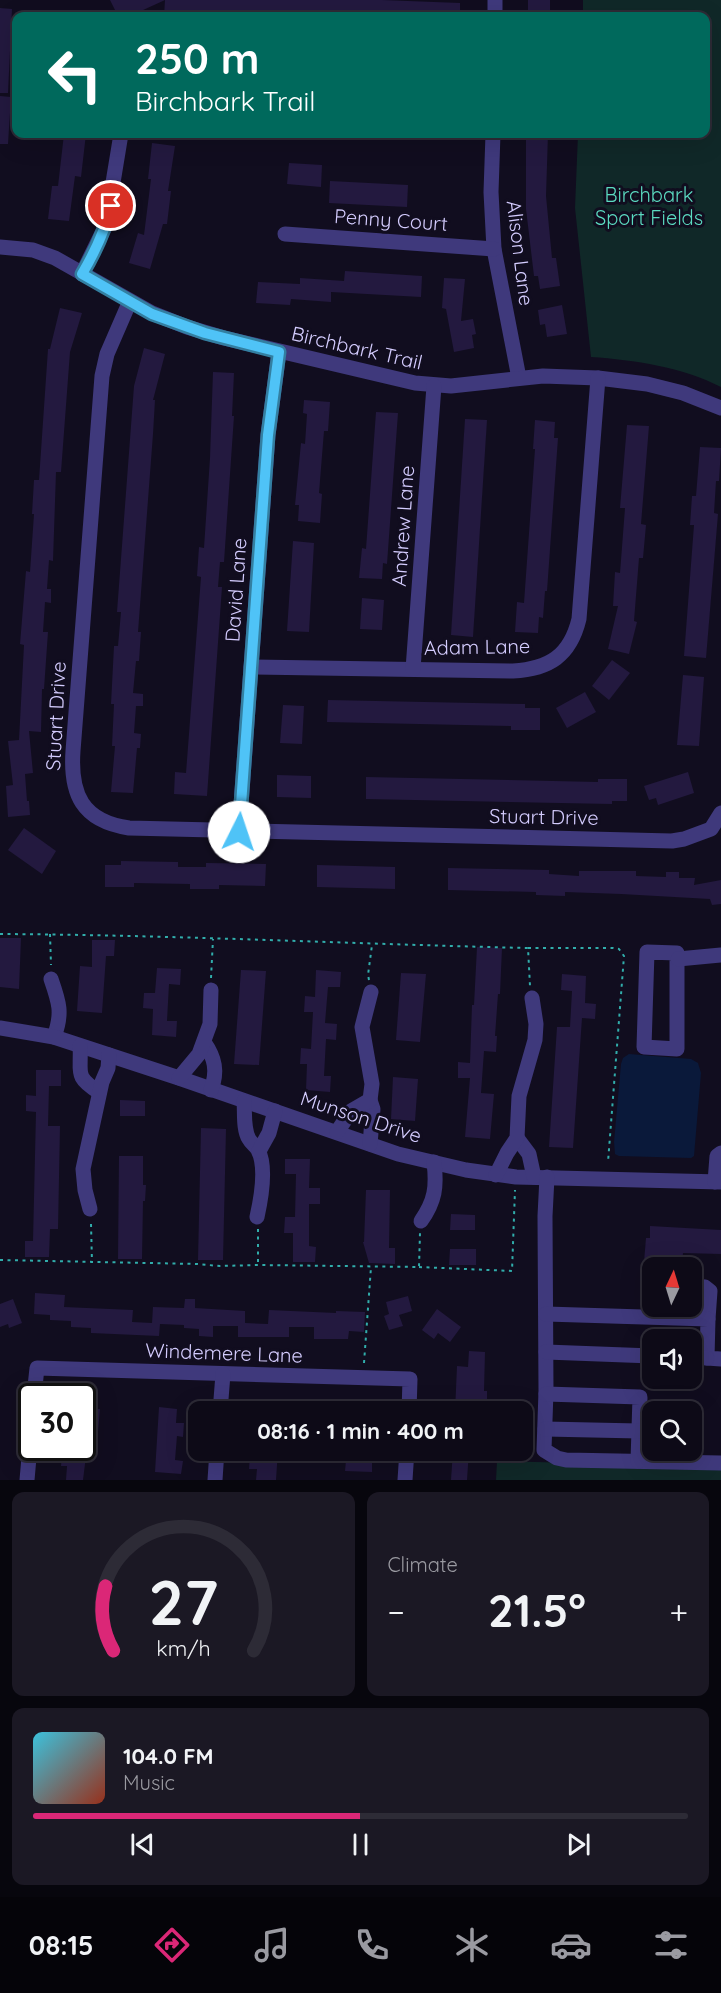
<!DOCTYPE html>
<meta charset="utf-8">
<style>
:root{--surface:#0d0a17;--page:#1b1824;--text:#f1f3f6;--muted:#9a9aa1;--line:#2d2b36;--accent:#db2777}
body{margin:0;font-family:Quicksand,sans-serif;background:var(--page);color:var(--text);height:100vh;display:flex;flex-direction:column;font-size:22px;white-space:nowrap}
*{box-sizing:border-box;margin:0}
p{font-size:20px;color:var(--muted)}
.icon{flex:none;width:33px;height:33px;fill:none;stroke:currentColor;stroke-width:2;stroke-linecap:round;stroke-linejoin:round}
.map{position:relative;height:1480px;overflow:hidden}
.sheet{display:flex;flex-direction:column;gap:12px;padding:12px;background:#07060d;flex:1}
.sheet>*{flex:none}
.hud{position:absolute;left:12px;top:12px;width:698px;height:126px;border-radius:12px;box-shadow:0 6px 24px #0002,0 0 0 2px var(--line);background:#00695c;color:#fff;overflow:hidden}
.needle{width:39px;rotate:4deg}
.buttons{position:absolute;left:642px;top:1257px;display:grid;gap:12px}
.buttons a{display:grid;place-items:center;width:60px;height:60px;border-radius:12px;background:var(--surface);box-shadow:0 6px 24px #0002,0 0 0 2px var(--line);font-size:30px}
.speed{position:absolute;left:18px;top:1383px;display:flex;gap:12px;font-size:30px;font-weight:700;text-align:center}
.speed>*{display:grid;place-content:center;width:78px;height:78px;border-radius:50%;background:var(--surface);box-shadow:0 6px 24px #0002,0 0 0 2px var(--line);line-height:1}
.speed .limit{border:3px solid #111;border-radius:9px;background:#fff;color:#111}
.pin{position:absolute;display:grid;place-items:center;width:51px;height:51px;color:#fff;margin:-26px;border:3px solid #fff;border-radius:50%;box-shadow:0 2px 6px #0007}
.me{position:absolute;width:66px;margin:-33px;rotate:4deg;stroke-linejoin:round;filter:drop-shadow(0 0 4px #0008)}
.turn{display:flex;align-items:center;gap:21px;height:126px;padding:0 24px;font-size:27px}
.turn .icon{width:78px;height:78px;stroke-width:2.5}
.turn b{display:block;font-size:42px;line-height:51px}
.big{font-size:45px;font-weight:800;line-height:1.1}
.sheet .card{flex:1;display:flex;flex-direction:column;justify-content:center;gap:9px;min-width:0;padding:0 21px;border-radius:12px;background:var(--page)}
.sheet .dial{align-items:center;gap:0}
.dial svg{height:156px;overflow:visible;fill:none;stroke:var(--line);stroke-width:7;stroke-linecap:round;text-anchor:middle}
.dial text{fill:var(--text);stroke:none}
.song{display:flex;align-items:center;gap:18px}
.cover{width:72px;height:72px;border-radius:9px;background:linear-gradient(135deg,hsl(190 70% 55%),hsl(10 70% 35%))}
.played{height:6px;border-radius:3px;background:linear-gradient(90deg,var(--accent) 50%,var(--line) 50%)}
.keys{display:flex;justify-content:space-around;direction:ltr}
.heat{display:flex;justify-content:space-between;align-items:center;font-size:33px;direction:ltr}
.sheet .tiles{flex:1;display:grid;gap:12px;grid-template-columns:1fr 1fr}
.card:last-child{grid-column:span 2}
.trip{position:absolute;left:188px;top:1401px;width:345px;height:60px;border-radius:12px;background:var(--surface);box-shadow:0 6px 24px #0002,0 0 0 2px var(--line);font-weight:800;line-height:60px;text-align:center}
.tabs{display:flex;height:96px;justify-content:space-around;align-items:center;background:#050409;color:var(--muted)}
.tabs .icon{width:42px;height:42px}
.tabs .current{color:var(--accent)}
.tabs b{font-size:27px;color:var(--text)}
.map>svg:first-child{display:block}
</style>
<div class="map">
<svg width="721" height="1480" viewBox="0 0 721 1480">
<rect width="100%" height="100%" fill="#110d1f"/>
<g fill="#102828">
<path d="M583 0H721V387C682 367 635 360 591 357L575 208 578 134H705V16H583Z"/>
<polygon points="497,1461 721,1467 721,1480 496,1480"/>
</g>
<polygon fill="#0a193a" points="629,1054 691,1059 698,1063 701,1073 694,1156 691,1158 619,1156 615,1154 614,1142 621,1064 623,1058"/>
<g fill="#23193f">
<polygon points="110,0 382,0 460,3 460,16 203,16 203,14 178,13 178,16 164,16 165,0 130,16 118,16"/>
<rect x="528" y="0" width="22" height="16"/>
<polygon points="0,8 12,9 8,93 0,93"/>
<polygon points="0,96 11,97 8,144 0,144"/>
<polygon points="64,134 86,134 81,177 75,176 69,221 48,219 52,186 58,186"/>
<polygon points="526,134 548,134 546,196 552,258 556,258 560,286 540,289 538,276 534,276 526,209"/>
<polygon points="152,143 175,146 168,191 171,191 167,224 163,224 150,269 129,263 138,233 144,235 151,179 148,179"/>
<polygon points="289,163 322,165 321,187 287,184"/>
<polygon points="330,181 408,185 407,207 329,203"/>
<polygon points="345,271 422,276 421,297 331,292 331,302 291,299 290,305 256,303 258,282 300,284 300,278 344,281"/>
<polygon points="444,278 465,279 461,321 473,319 476,334 472,335 474,348 454,352 446,309 442,308"/>
<polygon points="562,305 567,334 547,337 545,324 540,325 538,310"/>
<polygon points="60,308 82,313 70,352 61,472 56,472 53,561 49,560 47,589 51,589 51,603 45,602 43,632 48,632 44,689 42,689 41,732 29,731 33,773 25,774 27,801 29,801 30,815 8,817 6,786 13,785 8,741 19,740 24,645 20,644 26,571 30,572 34,514 32,514 34,480 39,480 48,349 50,349"/>
<polygon points="144,348 165,354 153,400 155,400 153,434 138,632 141,632 139,661 136,661 133,693 143,694 143,706 136,706 134,733 141,734 140,748 137,748 133,793 111,792 115,746 112,746 114,704 111,704 114,646 118,646 121,612 117,612 134,386"/>
<polygon points="213,372 234,373 232,416 234,416 224,562 220,562 218,587 222,587 207,796 174,794 175,772 186,773 201,577 197,576 199,547 204,548 210,458"/>
<polygon points="304,400 330,402 328,431 324,431 319,493 322,494 320,523 298,521 299,505 295,505 301,443 305,444 307,414 303,413"/>
<polygon points="376,412 398,413 387,564 383,563 382,579 359,578 362,548 366,549"/>
<polygon points="465,419 487,420 473,637 451,635"/>
<polygon points="535,420 555,422 554,438 558,438 547,591 545,591 543,618 539,617 538,633 515,632 517,602 524,603 535,449 533,449"/>
<polygon points="627,425 649,426 641,524 646,525 643,558 639,558 634,621 637,622 629,654 608,649 618,606 613,606 615,572 620,573 625,508 620,508"/>
<polygon points="700,447 721,448 719,481 716,481 714,513 718,514 706,658 684,656 694,525 690,525 692,496 696,496"/>
<polygon points="293,541 314,543 309,632 287,631"/>
<polygon points="362,598 384,600 382,630 360,629"/>
<polygon points="612,660 630,673 609,700 592,686"/>
<polygon points="683,675 704,677 699,746 677,745"/>
<polygon points="585,692 596,712 567,728 556,708"/>
<polygon points="328,700 525,704 525,708 540,708 540,730 511,730 511,726 327,722"/>
<polygon points="283,705 304,706 302,744 280,743"/>
<polygon points="688,772 694,793 658,805 656,798 649,800 644,786"/>
<polygon points="277,775 311,776 311,798 277,797"/>
<polygon points="366,777 598,782 598,779 627,779 627,801 612,801 612,804 366,799"/>
<polygon points="24,828 56,851 42,874 8,850"/>
<polygon points="121,861 178,862 178,867 206,867 206,863 266,864 265,886 219,885 219,889 190,889 190,884 134,883 134,887 105,887 105,865 121,865"/>
<polygon points="317,865 395,867 395,889 317,887"/>
<polygon points="448,868 549,870 549,874 579,876 579,871 636,871 636,876 666,877 666,872 679,872 679,878 695,878 694,885 721,880 721,904 712,905 710,899 621,894 565,892 565,896 536,895 536,892 448,890"/>
<polygon points="0,938 21,938 19,989 0,987"/>
<polygon points="92,940 115,940 114,956 106,956 102,1013 77,1011 80,966 92,967"/>
<polygon points="477,947 502,948 500,994 498,994 495,1036 497,1036 496,1052 484,1051 481,1093 494,1094 490,1139 465,1137 470,1078 458,1078 458,1062 470,1063 472,1005 474,1005"/>
<polygon points="157,968 181,969 180,985 169,984 167,1021 177,1021 176,1037 152,1035 153,1009 143,1008 144,993 155,993"/>
<polygon points="241,970 266,971 259,1065 234,1064"/>
<polygon points="316,970 341,972 340,987 328,987 325,1023 337,1024 336,1040 326,1039 324,1076 331,1076 330,1092 306,1090 307,1064 300,1064 301,1048 311,1049 313,1012 304,1012 305,996 315,997"/>
<polygon points="401,973 426,974 420,1042 396,1040"/>
<polygon points="562,974 586,976 585,1003 596,1004 595,1019 582,1018 573,1148 549,1147 557,1027 570,1027 572,991 561,990"/>
<polygon points="36,1070 61,1070 61,1086 49,1086 48,1126 60,1126 58,1229 50,1229 49,1257 25,1257 25,1241 33,1241 36,1112 26,1111 26,1095 36,1096"/>
<polygon points="393,1077 418,1079 415,1121 391,1119"/>
<polygon points="120,1100 145,1101 145,1116 120,1116"/>
<polygon points="201,1128 226,1129 223,1260 198,1260"/>
<polygon points="119,1156 143,1156 143,1185 146,1185 145,1201 143,1201 142,1259 118,1259"/>
<polygon points="285,1159 310,1159 309,1188 320,1188 320,1204 309,1204 309,1246 316,1247 315,1262 293,1262 293,1233 284,1233 285,1217 295,1217 296,1174 285,1174"/>
<polygon points="366,1190 390,1190 389,1248 395,1248 395,1264 369,1263 363,1242 364,1242"/>
<polygon points="451,1214 475,1215 475,1230 450,1230"/>
<polygon points="650,1226 721,1230 721,1254 683,1253 682,1264 644,1262 646,1238 650,1238"/>
<polygon points="450,1249 476,1249 476,1265 449,1265"/>
<polygon points="35,1293 65,1295 64,1307 133,1310 132,1322 152,1323 153,1307 184,1308 185,1299 195,1299 195,1308 245,1311 245,1323 268,1324 269,1310 336,1313 336,1311 365,1312 364,1332 349,1331 348,1339 314,1339 314,1327 289,1327 289,1337 238,1337 238,1326 213,1326 213,1337 199,1336 199,1329 184,1328 184,1325 160,1324 159,1336 91,1333 91,1328 71,1327 71,1321 50,1320 50,1315 34,1314"/>
<polygon points="408,1296 412,1311 399,1315 403,1326 389,1330 384,1316 389,1314 386,1302"/>
<polygon points="13,1299 22,1323 9,1328 8,1324 0,1327 0,1304"/>
<polygon points="437,1309 461,1327 450,1342 438,1333 434,1339 422,1330"/>
<polygon points="469,1351 485,1352 484,1391 487,1391 487,1404 475,1403 474,1412 455,1412 457,1366 468,1367"/>
<polygon points="82,1402 97,1403 96,1409 100,1409 98,1432 82,1430"/>
<polygon points="159,1407 177,1409 176,1423 184,1423 183,1437 177,1436 175,1460 183,1461 181,1474 155,1472"/>
<polygon points="67,1448 87,1448 83,1480 66,1480 67,1466 61,1466 62,1453 67,1454"/>
<polygon points="259,1450 278,1450 276,1480 256,1480 257,1469 249,1469 250,1454 259,1455"/>
<polygon points="347,1450 368,1451 368,1458 372,1459 372,1472 345,1471"/>
<polygon points="453,1450 469,1450 467,1480 451,1480"/>
</g>
<g fill="none" stroke-linecap="round" stroke-linejoin="round">
<g stroke="#31adab" stroke-width="2" stroke-dasharray="3 4.5" stroke-linecap="butt">
<path d="M0 934C176 935 352 944 528 948L530 986"/>
<polyline points="50,934 51,965"/>
<polyline points="528,948 613,948 619,949 624,956 608,1162"/>
<polyline points="211,978 213,939"/>
<polyline points="369,980 368,975 372,945"/>
<polyline points="91,1224 92,1263"/>
<polyline points="258,1229 258,1265"/>
<polyline points="0,1260 197,1264 220,1266 258,1265 419,1267 420,1233"/>
<polyline points="419,1267 512,1271 515,1190"/>
<polyline points="364,1363 371,1267"/>
</g>
<g stroke="#3f397c" stroke-width="15">
<polyline points="495,16 495,0"/>
<polyline points="493,134 491,192 494,249 519,378"/>
<polyline points="285,234 494,249"/>
<polyline points="0,247 33,250 55,258 152,313 187,327 224,338 415,383 451,386 543,376 598,378 647,384 683,393 721,408"/>
<polyline points="82,274 106,225 121,134"/>
<path d="M130 301 107 354 102 376 73 751C70 794 82 821 129 828L672 841 684 839 711 829 721 813"/>
<path d="M251 667 513 671C549 669 570 656 579 619L598 378"/>
<polyline points="413,669 434,386"/>
<polyline points="239,832 268,435 279,352"/>
<polygon points="647,952 677,953 677,1049 644,1047"/>
<polyline points="678,959 721,955"/>
<path d="M51 979C59 1002 63 1013 54 1037"/>
<polyline points="0,1028 54,1037 179,1078 398,1154 466,1170 516,1177 721,1182"/>
<path d="M204 1042C215 1058 218 1071 211 1090"/>
<path d="M80 1046C82 1072 73 1076 99 1092"/>
<polyline points="179,1078 199,1054 210,1024 211,990"/>
<polyline points="370,1100 373,1109 370,1144"/>
<path d="M244 1101C245 1113 243 1129 249 1139 251 1143 256 1146 258 1150 267 1167 261 1199 257 1217"/>
<polyline points="337,1132 351,1111 370,1100 372,1084 362,1027 371,992"/>
<polyline points="517,1138 529,1154 534,1177"/>
<polyline points="259,1151 269,1133 275,1111"/>
<polyline points="496,1175 507,1153 517,1138 519,1096 535,1040 536,1024 532,998"/>
<polyline points="547,1177 545,1216 546,1391 544,1450 557,1458 566,1460 721,1463"/>
<polyline points="715,1182 717,1156 721,1153"/>
<polyline points="90,1209 85,1190 83,1169 102,1082 108,1068 109,1055"/>
<path d="M421 1221C435 1201 437 1187 434 1162"/>
<polyline points="692,1286 705,1287 710,1291 708,1319"/>
<polyline points="546,1314 708,1319 707,1358 721,1359"/>
<polyline points="546,1352 652,1356"/>
<polyline points="692,1357 707,1358"/>
<polyline points="546,1394 640,1397 638,1461"/>
<polyline points="34,1396 37,1368 410,1379 409,1412"/>
<polyline points="220,1412 223,1374"/>
<polyline points="545,1429 639,1431"/>
<polyline points="27,1480 32,1424"/>
<polyline points="215,1480 217,1450"/>
<polyline points="405,1480 407,1450"/>
</g>
</g>
<g fill="none" stroke-linecap="round" stroke-linejoin="round">
<g stroke="#337fa1" stroke-width="15">
<path id="route" d="M111 206C105 231 95 252 82 274L152 314 205 333 279 352 268 435 239 832"/>
</g>
<use href="#route" stroke="#4fc3f7" stroke-width="10"/>
</g>
<g text-anchor="middle" stroke-width="6" stroke-linejoin="round" paint-order="stroke">
<g font-size="20" fill="#5bdbc1" stroke="#110d1f">
<text x="649" y="202">Birchbark<tspan x="649" dy="23">Sport Fields</tspan></text>
</g>
<g font-size="20" fill="#d4ccfe" stroke="#110d1f">
<text transform="translate(391 220) rotate(4)" y="7">Penny Court</text>
<text transform="translate(520 253) rotate(83)" y="7">Alison Lane</text>
<text transform="translate(357 348) rotate(13)" y="7">Birchbark Trail</text>
<text transform="translate(403 526) rotate(-86)" y="7">Andrew Lane</text>
<text transform="translate(236 590) rotate(-86)" y="7">David Lane</text>
<text transform="translate(477 647) rotate(-1)" y="7">Adam Lane</text>
<text transform="translate(56 716) rotate(-87)" y="7">Stuart Drive</text>
<text transform="translate(544 817) rotate(1)" y="7">Stuart Drive</text>
<text transform="translate(361 1117) rotate(18)" y="7">Munson Drive</text>
<text transform="translate(224 1353) rotate(2)" y="7">Windemere Lane</text>
</g>
</g>
</svg>
<div class="buttons">
<a><svg class="needle" viewBox="-14 -14 28 28"><path d="M0-13l5 13h-10z" fill="#e53935"/><path d="M0 13l5-13h-10z" fill="#9a9aa1"/></svg></a>
<a><svg class="icon" aria-label="sound" viewBox="0 0 24 24"><path d="M4 9h4l5-4v14l-5-4H4zM17 9q2 3 0 6"/></svg></a>
<a><svg class="icon" aria-label="search" viewBox="0 0 24 24"><circle cx="10" cy="10" r="6"/><path d="M15 15l6 6"/></svg></a>
</div>
<div class="speed"><div class="limit">30</div></div>
<div class="pin" style="left:111px;top:206px;background:#d93025"><svg class="icon" aria-label="arrive" viewBox="0 0 24 24"><path d="M6 21V4h12l-3 4 3 4H6"/></svg></div>
<svg class="me" style="left:239px;top:832px" viewBox="-20 -20 40 40"><circle r="19" fill="#fff"/><path d="M0-13L10 11 0 6-10 11z" fill="#4fc3f7"/></svg>
<div class="trip">08:16 · 1 min · 400 m</div>
<div class="hud">
<div class="turn"><svg class="icon" aria-label="left" viewBox="0 0 24 24"><path d="M17 20v-9H6M10 6l-5 5 5 5"/></svg><div><b>250 m</b>Birchbark Trail</div></div>
</div>
</div>
<section class="sheet">
<div class="tiles">
<div class="card dial"><svg viewBox="0 0 100 80">
<path d="M14 69A42 42 0 1 1 86 69"/>
<path d="M14 69A42 42 0 0 1 10 36" stroke="#db2777"/>
<text x="50" y="56" font-size="32" font-weight="700">27</text>
<text x="50" y="72" font-size="11">km/h</text>
</svg></div>
<div class="card"><p>Climate</p>
<div class="heat"><a>−</a><b class="big">21.5°</b><a>+</a></div>
</div>
<div class="card">
<div class="song"><i class="cover"></i><div><b>104.0 FM</b><p>Music</p></div></div>
<div class="played"></div>
<div class="keys"><svg class="icon" aria-label="previous" viewBox="0 0 24 24"><path d="M18 5L8 12l10 7zM5 5v14"/></svg><svg class="icon" aria-label="pause" viewBox="0 0 24 24"><path d="M8 5v14M16 5v14"/></svg><svg class="icon" aria-label="next" viewBox="0 0 24 24"><path d="M6 5l10 7-10 7zM19 5v14"/></svg></div>
</div>
</div>
</section>
<nav class="tabs">
<b>08:15</b>
<svg class="icon current" aria-label="directions" viewBox="0 0 24 24"><path d="M12 3l9 9-9 9-9-9zM9 14v-3h6M13 9l2 2-2 2"/></svg>
<svg class="icon" aria-label="music" viewBox="0 0 24 24"><path d="M9 18V5l10-2v13"/><circle cx="6" cy="18" r="3"/><circle cx="16" cy="16" r="3"/></svg>
<svg class="icon" aria-label="phone" viewBox="0 0 24 24"><path d="M5 4h4l2 5-3 2q2 4 5 5l2-3 5 2v4C11 20 4 13 5 4z"/></svg>
<svg class="icon" aria-label="climate" viewBox="0 0 24 24"><path d="M12 3v18M4 7l16 10M4 17L20 7"/></svg>
<svg class="icon" aria-label="car" viewBox="0 0 24 24"><path d="M5 17H2v-5l4-1 3-4h7l3 4 3 1v5h-3M9 17h6M6 11h13"/><circle cx="7" cy="17" r="2"/><circle cx="17" cy="17" r="2"/></svg>
<svg class="icon" aria-label="filters" viewBox="0 0 24 24"><path d="M4 7h16M4 17h16"/><circle cx="9" cy="7" r="2"/><circle cx="15" cy="17" r="2"/></svg>
</nav>
